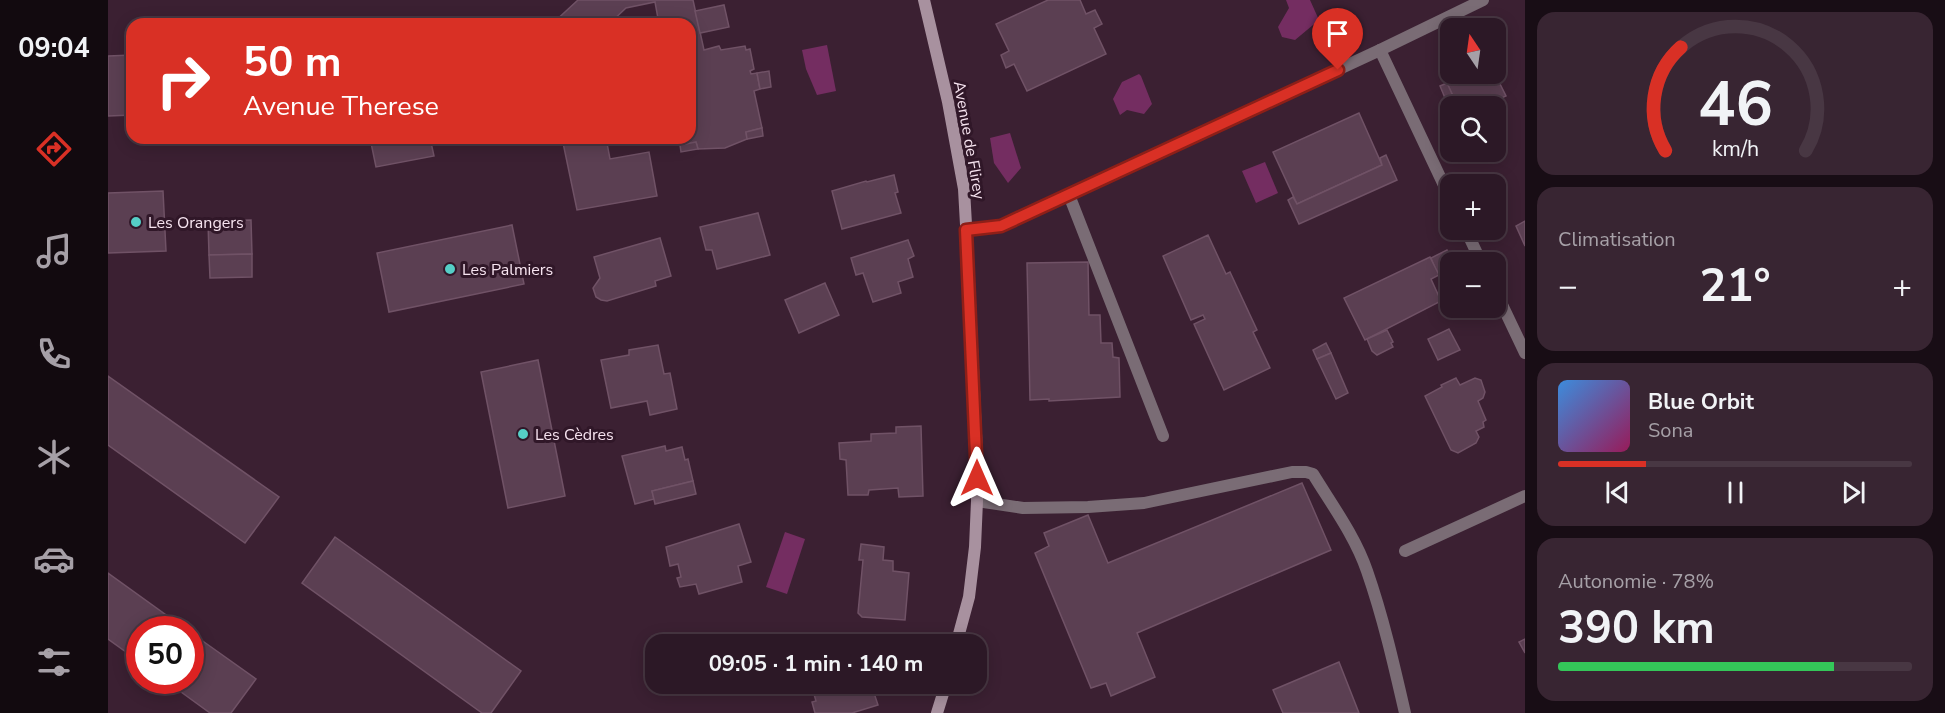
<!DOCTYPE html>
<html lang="fr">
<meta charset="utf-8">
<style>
:root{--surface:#2c1826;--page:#382532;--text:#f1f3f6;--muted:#a6a0a7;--line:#483743;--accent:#d93025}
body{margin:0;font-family:"Nunito Sans",sans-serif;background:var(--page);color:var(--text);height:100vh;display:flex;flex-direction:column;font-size:22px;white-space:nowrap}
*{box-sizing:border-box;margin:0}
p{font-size:20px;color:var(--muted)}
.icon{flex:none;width:33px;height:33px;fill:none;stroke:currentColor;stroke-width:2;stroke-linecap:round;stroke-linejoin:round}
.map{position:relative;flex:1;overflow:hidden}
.drawer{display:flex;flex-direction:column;gap:12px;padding:12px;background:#180d15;width:420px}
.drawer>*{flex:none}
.banner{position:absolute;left:18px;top:18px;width:570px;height:126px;border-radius:18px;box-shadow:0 3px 15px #0003,0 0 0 2px var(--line);background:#d93025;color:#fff;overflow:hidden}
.needle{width:39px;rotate:347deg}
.fabs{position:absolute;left:1332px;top:18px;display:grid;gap:12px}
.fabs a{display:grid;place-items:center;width:66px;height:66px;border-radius:12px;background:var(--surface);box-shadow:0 3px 15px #0003,0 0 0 2px var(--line);font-size:30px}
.speed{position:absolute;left:18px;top:616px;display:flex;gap:12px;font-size:30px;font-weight:700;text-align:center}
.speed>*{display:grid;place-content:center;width:78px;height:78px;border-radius:50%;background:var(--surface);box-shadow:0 3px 15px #0003,0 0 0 2px var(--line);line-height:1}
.speed .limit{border:9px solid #d22;background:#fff;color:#111}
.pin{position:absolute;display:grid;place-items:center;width:51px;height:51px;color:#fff;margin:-62px -26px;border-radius:50% 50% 50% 0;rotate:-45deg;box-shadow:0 0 6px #0007}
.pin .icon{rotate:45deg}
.me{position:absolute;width:66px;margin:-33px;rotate:0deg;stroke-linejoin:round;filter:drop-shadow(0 0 4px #0008)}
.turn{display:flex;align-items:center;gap:21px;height:126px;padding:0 18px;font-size:27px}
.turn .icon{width:78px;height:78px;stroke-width:2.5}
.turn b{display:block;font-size:42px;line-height:51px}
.big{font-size:45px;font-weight:700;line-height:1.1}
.drawer .widget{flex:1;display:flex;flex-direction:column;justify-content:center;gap:9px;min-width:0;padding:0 21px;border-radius:18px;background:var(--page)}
.drawer .dial{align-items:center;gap:0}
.dial svg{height:156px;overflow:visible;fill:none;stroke:var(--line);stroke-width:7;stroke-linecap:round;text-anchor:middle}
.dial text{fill:var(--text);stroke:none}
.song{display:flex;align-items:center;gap:18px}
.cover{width:72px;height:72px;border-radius:9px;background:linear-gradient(135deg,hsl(210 70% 55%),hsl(330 70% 35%))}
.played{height:6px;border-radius:3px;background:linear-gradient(90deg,var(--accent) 25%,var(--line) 25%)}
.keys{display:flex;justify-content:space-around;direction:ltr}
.heat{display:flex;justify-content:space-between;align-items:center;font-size:33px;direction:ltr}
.charge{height:9px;border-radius:4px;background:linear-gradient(90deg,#34c759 78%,var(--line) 0)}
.trip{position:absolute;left:537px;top:634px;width:342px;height:60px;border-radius:18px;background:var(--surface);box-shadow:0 3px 15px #0003,0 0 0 2px var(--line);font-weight:700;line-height:60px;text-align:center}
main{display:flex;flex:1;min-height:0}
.menu{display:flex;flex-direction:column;width:108px;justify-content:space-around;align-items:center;background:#120a0f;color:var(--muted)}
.menu .icon{width:42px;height:42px}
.menu .active{color:var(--accent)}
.menu b{font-size:27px;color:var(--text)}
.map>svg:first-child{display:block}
</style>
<main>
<nav class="menu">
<b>09:04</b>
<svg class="icon active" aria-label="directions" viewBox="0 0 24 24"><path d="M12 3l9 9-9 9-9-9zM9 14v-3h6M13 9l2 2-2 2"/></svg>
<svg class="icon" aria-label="music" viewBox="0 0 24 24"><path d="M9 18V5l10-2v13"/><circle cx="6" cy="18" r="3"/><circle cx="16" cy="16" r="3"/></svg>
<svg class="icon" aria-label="phone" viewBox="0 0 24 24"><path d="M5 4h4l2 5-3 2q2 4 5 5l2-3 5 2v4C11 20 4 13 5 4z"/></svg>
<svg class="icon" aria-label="climate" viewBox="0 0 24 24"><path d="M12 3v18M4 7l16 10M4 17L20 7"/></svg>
<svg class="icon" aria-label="car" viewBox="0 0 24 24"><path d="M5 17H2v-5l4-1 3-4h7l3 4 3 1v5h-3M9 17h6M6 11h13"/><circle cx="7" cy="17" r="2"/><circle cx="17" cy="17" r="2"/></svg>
<svg class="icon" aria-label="filters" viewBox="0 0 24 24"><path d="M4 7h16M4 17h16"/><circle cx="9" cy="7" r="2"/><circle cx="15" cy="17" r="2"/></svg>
</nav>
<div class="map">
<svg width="1417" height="713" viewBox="0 0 1417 713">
<rect width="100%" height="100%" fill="#3b2032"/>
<g fill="#742d61">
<polygon points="1178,0 1202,0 1211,20 1187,40 1174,37 1170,27 1181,8"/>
<polygon points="719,45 728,91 709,95 698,69 694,50"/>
<polygon points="1031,74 1033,76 1044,104 1036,114 1019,110 1012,115 1005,99 1014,82"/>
<polygon points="902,133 913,168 900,183 886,163 882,138"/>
<polygon points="1157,162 1170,193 1148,203 1134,171"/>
<polygon points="677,532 697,539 679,594 658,587"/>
</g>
<g fill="#5b3f52" stroke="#705266" stroke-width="1.5">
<polygon points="470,0 585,0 596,50 611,46 613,50 637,46 638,50 642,49 646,69 642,71 643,74 649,73 652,89 646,91 654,128 638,132 639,139 617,148 590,149 588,142 572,145 570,138 582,138 582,24 551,24 547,2 518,8 501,24 444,24"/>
<polygon points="940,0 972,0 978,14 987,10 994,24 986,28 998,54 919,91 906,64 898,68 893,55 901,51 888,24"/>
<polygon points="616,5 621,27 592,33 587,11"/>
<polygon points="297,18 298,24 270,24"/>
<polygon points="1388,52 1396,69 1388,73"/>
<polygon points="24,55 24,115 0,116 0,56"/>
<polygon points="1342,62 1342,74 1387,74 1398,96 1376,106 1350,106 1331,67"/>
<polygon points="661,71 663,87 652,89 649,73"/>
<polygon points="1339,83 1344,94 1337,98 1332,86"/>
<polygon points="1251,113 1274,165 1189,204 1165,152"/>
<polygon points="654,128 655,136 639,139 638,132"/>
<polygon points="262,138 322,138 326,156 268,167"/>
<polygon points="454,138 498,138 502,159 541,152 549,196 469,210"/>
<polygon points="588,142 590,149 573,152 572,145"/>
<polygon points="1278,155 1289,180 1191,224 1180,200 1185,197 1189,204 1274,165 1272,158"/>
<polygon points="786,175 790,192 787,193 793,213 734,229 724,191 758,181 759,182"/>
<polygon points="55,191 58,251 0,253 0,193"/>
<polygon points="650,213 662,255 609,269 604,250 598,250 592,227"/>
<polygon points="143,220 144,254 101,255 100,221"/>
<polygon points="1417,221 1417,246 1408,226"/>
<polygon points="404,225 416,284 281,312 269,253"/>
<polygon points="1100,235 1118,274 1122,272 1149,330 1145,332 1162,368 1116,390 1086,324 1097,319 1095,315 1083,320 1055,256"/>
<polygon points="552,238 563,276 547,281 548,286 499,301 493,300 488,297 485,288 492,278 486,257"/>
<polygon points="800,240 806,256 800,259 805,277 790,282 793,293 765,302 755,273 748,275 743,258"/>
<polygon points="1339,250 1345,262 1342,262 1342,267 1329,273 1323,258"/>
<polygon points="144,254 144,277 102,278 101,255"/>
<polygon points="1322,257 1331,275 1323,279 1333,301 1257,340 1236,298"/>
<polygon points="980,262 981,315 992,315 993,343 1004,343 1005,357 1011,358 1012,397 941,401 941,399 922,400 919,263"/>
<polygon points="717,283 731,315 691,333 677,300"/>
<polygon points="1341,329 1352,350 1330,360 1320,339"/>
<polygon points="1279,330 1285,342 1283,343 1285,347 1269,355 1264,351 1259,339"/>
<polygon points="1218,343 1223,353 1209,359 1205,350"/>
<polygon points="550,345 556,374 562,373 569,409 542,415 539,401 503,408 493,360 521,355 521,350"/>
<polygon points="1223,353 1240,393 1228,399 1209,359"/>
<polygon points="430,360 457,496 400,508 373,372"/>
<polygon points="0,376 171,497 137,543 0,445"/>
<polygon points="1348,378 1352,385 1367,378 1373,380 1377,392 1375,398 1370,401 1378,420 1375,422 1376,427 1368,431 1371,437 1368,443 1350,453 1343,450 1317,396 1334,387 1333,385"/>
<polygon points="813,426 815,496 791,497 790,488 761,490 760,495 740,495 738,460 732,459 731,443 763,441 763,434 788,433 788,427"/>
<polygon points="557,446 558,451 574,447 577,460 580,459 585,481 544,491 546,499 527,504 514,456"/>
<polygon points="585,481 588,494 547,504 544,491"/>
<polygon points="1194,483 1223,550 1029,633 1047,677 1003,696 998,683 983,688 927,553 941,546 936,533 980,515 1000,563"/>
<polygon points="631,524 643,562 630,566 634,582 591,594 588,584 572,587 569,578 573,577 570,564 562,566 558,547"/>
<polygon points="227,537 413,671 383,713 374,713 194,583"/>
<polygon points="753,544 776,547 775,560 785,561 785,571 801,573 797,620 754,617 750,613 755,560 751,560"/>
<polygon points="0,573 79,630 32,630 32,662 0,639"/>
<polygon points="82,632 148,679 123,713 102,713 58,681 82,681"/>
<polygon points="1417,639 1417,653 1411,642"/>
<polygon points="1231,662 1251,713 1175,713 1165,690"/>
<polygon points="703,684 763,684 770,705 744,713 707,713 704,702 708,701"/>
</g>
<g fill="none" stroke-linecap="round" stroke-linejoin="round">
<g stroke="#7a6c75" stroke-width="12">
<polyline points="961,195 1055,436"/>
<path d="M869 501 915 508 980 507 1036 503 1184 472H1198L1205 474C1224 505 1247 536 1259 571 1275 617 1286 665 1297 713"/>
<polyline points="1297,551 1417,496"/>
</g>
<g stroke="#7a6c75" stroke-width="12">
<polyline points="1272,50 1342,198"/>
<polyline points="858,230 893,226 1272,50 1375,0"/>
<polyline points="1358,230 1373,262"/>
<polyline points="1388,292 1417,353"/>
</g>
<g stroke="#a8919f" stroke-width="12">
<polyline points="816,0 840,102 856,189 860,260 869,455 869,501 867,547 861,597 848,645"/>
<polyline points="829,713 838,684"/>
</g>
</g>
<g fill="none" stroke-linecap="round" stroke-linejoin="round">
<g stroke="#8d1f18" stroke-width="15">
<polyline id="route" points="869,478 858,230 893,226 1230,70"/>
</g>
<use href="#route" stroke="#d93025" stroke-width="10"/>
</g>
<g fill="#55cec6" stroke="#301728" stroke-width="2">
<circle cx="28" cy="222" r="6"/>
<circle cx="342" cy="269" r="6"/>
<circle cx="415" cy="434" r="6"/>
</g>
<g text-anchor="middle" stroke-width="6" stroke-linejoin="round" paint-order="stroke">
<g font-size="16" fill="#f7e4f0" stroke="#301728">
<text transform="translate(862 140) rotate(80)" y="6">Avenue de Flirey</text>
</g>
<g font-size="16" fill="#f7e4f0" stroke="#301728" text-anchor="start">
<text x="40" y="228">Les Orangers</text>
<text x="354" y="275">Les Palmiers</text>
<text x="427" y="440">Les Cèdres</text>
</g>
</g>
</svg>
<div class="fabs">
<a><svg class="needle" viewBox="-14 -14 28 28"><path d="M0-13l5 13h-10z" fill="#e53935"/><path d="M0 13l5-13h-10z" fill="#a6a0a7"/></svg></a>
<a><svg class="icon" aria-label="search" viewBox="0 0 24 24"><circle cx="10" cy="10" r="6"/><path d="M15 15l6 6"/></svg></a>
<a>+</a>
<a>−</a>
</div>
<div class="speed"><div class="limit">50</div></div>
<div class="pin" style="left:1230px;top:70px;background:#d93025"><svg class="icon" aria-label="arrive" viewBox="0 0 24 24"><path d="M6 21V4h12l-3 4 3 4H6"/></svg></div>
<svg class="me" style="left:869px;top:478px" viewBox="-20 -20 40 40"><path d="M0-17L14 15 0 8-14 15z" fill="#d93025" stroke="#fff" stroke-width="4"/></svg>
<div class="trip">09:05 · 1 min · 140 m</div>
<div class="banner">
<div class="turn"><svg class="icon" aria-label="right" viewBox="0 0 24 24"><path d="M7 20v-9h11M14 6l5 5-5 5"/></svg><div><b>50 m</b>Avenue Therese</div></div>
</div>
</div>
<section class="drawer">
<div class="widget dial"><svg viewBox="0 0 100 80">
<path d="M14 69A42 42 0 1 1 86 69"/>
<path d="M14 69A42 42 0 0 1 22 16" stroke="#d93025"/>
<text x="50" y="56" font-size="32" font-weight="700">46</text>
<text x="50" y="72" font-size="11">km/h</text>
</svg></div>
<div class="widget"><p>Climatisation</p>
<div class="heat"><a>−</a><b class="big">21°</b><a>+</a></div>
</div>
<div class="widget">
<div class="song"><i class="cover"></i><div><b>Blue Orbit</b><p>Sona</p></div></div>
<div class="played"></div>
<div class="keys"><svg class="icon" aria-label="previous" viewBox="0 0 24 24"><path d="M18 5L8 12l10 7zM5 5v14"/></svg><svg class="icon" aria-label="pause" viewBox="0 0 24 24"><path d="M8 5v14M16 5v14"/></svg><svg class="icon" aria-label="next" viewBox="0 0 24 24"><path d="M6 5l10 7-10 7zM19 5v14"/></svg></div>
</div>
<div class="widget"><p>Autonomie · 78%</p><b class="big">390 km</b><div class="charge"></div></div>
</section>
</main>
